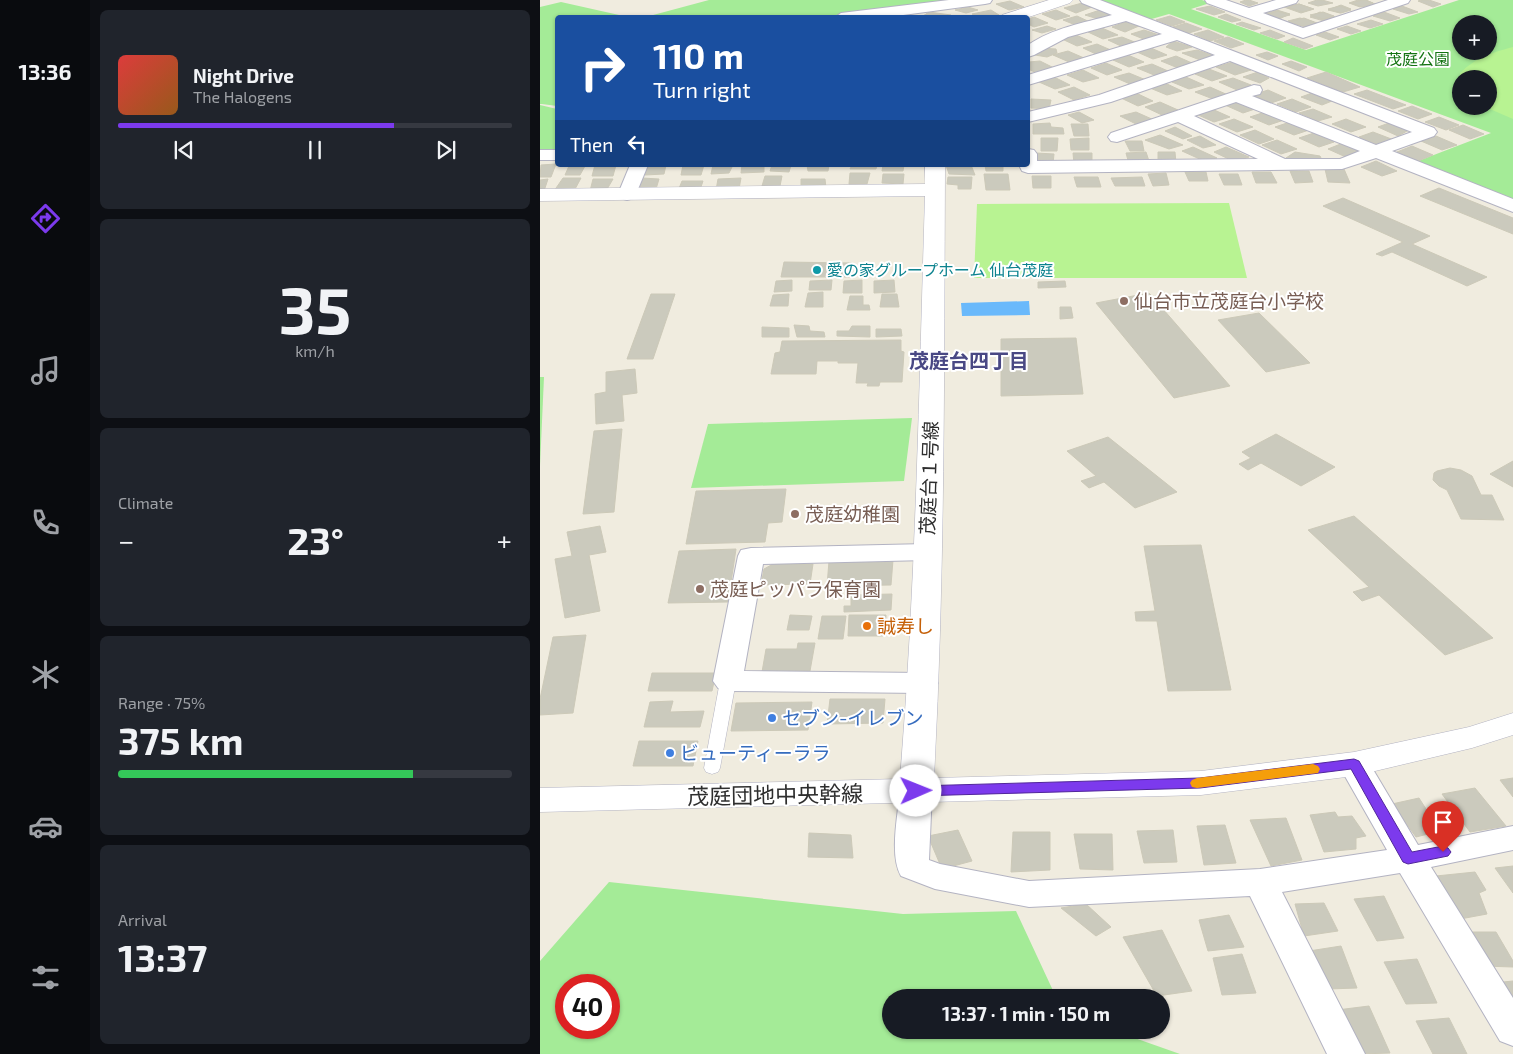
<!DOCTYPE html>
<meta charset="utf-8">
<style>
:root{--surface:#171b24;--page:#20242c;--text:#f1f3f6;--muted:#9ea1a6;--line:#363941;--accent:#7c3aed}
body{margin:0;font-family:"Exo 2","Noto Sans JP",sans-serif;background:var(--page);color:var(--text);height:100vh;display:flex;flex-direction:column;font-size:19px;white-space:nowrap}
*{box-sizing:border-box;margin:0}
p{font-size:16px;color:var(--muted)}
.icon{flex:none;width:28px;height:28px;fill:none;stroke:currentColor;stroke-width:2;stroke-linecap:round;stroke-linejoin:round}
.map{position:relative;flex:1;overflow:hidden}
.sheet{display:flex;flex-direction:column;gap:10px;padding:10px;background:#0d0f14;width:450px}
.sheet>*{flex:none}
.guide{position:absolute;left:15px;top:15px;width:475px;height:152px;border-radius:5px;box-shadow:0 1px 4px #0004;background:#1a4fa0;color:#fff;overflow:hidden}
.tools{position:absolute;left:912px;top:15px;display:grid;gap:10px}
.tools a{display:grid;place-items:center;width:45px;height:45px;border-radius:50%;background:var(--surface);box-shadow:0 1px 4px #0004;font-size:25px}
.speed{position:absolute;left:15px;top:974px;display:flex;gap:10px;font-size:25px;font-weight:700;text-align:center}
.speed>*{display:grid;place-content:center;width:65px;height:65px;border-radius:50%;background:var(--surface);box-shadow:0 1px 4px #0004;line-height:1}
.speed .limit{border:8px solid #d22;background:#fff;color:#111}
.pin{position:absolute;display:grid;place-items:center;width:42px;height:42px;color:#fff;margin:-51px -21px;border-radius:50% 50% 50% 0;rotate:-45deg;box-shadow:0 0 5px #0007}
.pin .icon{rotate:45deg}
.me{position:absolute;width:55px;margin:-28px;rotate:89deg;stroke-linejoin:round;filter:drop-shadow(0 0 4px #0008)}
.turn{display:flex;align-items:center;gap:18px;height:105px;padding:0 15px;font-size:22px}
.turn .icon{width:65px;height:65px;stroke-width:2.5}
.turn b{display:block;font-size:35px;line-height:42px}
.then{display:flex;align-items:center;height:48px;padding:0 15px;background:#0003;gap:10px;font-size:19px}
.big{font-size:38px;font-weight:700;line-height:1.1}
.sheet .widget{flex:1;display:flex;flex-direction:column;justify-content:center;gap:8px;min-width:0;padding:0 18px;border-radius:8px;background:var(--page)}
.sheet .dial{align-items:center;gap:0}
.dial b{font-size:65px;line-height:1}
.song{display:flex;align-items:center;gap:15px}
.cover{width:60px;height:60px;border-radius:8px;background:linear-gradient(135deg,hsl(0 70% 55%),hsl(30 70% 35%))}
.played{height:5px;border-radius:2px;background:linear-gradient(90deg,var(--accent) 70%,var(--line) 70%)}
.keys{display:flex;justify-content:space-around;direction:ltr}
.heat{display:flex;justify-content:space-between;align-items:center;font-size:28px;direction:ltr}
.charge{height:8px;border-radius:4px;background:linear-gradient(90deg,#34c759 75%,var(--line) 0)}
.trip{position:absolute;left:342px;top:989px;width:288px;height:50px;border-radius:25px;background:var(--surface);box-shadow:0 1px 4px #0004;font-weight:700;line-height:50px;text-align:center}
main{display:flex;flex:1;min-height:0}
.tabs{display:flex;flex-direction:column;width:90px;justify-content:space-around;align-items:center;background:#090b0e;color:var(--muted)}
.tabs .icon{width:35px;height:35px}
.tabs .active{color:var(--accent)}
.tabs b{font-size:22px;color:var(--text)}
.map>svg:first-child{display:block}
</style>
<main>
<nav class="tabs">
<b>13:36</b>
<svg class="icon active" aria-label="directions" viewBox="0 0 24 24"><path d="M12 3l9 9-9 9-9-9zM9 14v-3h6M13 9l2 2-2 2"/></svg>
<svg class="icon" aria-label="music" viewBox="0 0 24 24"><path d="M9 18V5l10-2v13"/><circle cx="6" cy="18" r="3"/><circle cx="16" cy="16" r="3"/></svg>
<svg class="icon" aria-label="phone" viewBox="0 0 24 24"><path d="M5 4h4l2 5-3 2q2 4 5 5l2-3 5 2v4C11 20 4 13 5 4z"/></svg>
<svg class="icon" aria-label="climate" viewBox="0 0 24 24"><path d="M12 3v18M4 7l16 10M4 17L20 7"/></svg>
<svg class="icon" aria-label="car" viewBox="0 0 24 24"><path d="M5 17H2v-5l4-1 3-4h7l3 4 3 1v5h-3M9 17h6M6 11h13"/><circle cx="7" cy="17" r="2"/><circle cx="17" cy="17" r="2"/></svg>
<svg class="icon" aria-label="filters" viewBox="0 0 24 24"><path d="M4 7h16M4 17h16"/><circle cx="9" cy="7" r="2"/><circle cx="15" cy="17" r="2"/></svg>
</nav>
<section class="sheet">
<div class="widget">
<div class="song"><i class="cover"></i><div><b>Night Drive</b><p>The Halogens</p></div></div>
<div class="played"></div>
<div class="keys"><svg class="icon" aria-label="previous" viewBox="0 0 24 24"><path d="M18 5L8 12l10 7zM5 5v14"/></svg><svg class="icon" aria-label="pause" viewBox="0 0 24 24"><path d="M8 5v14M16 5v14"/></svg><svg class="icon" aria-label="next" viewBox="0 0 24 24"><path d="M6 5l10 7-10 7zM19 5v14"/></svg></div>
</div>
<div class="widget dial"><b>35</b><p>km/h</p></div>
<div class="widget"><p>Climate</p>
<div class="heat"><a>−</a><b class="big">23°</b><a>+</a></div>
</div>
<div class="widget"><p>Range · 75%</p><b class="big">375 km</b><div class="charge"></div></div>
<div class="widget"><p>Arrival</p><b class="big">13:37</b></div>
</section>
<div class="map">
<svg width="973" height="1054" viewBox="0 0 973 1054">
<rect width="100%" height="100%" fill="#f0ecdf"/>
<g fill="#a4eb97" fill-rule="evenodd">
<polygon points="169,0 415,0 272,18 102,18"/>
<path d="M557 0H662L670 3 651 9 766 50 919 0H973V201L873 163 951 133 629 14 608 20ZM921 24H949V51H921ZM921 79H949V106H921Z"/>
<polygon points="21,2 88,17 18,18 17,106 2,104 0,104 0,7"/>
<polygon points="0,105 17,109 17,146 13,155 0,155"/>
<polygon points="0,377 4,377 0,466"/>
<polygon points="372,418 364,481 151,488 168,424"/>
<path d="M69 882 363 914 476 911 516 997 351 998V1030H572L640 1054H0V961ZM26 985H69V1028H26Z"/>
</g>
<g fill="#b8f392">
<path d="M973 47V119L943 106H949V79H921V89L920 73C937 57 951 53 973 47Z"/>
<polygon points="689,203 707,278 434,278 437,204"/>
</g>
<polygon fill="#6ab9fb" points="489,301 490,315 422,316 421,303"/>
<g fill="#cbcabd" stroke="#ccc9b8">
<polygon points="706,0 709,0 718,3 709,6 700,2"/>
<polygon points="777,0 782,0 793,3 778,6 768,3"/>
<polygon points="818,0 825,0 833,3 820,7 809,3"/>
<polygon points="822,0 826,0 835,4 822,7 811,3"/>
<polygon points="881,0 889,0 901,4 893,7 878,1"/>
<polygon points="470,1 484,7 469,10 456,4"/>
<polygon points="542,3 552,7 536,13 524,8"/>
<polygon points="759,4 774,9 761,13 744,7"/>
<polygon points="759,4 773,9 762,12 748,7"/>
<polygon points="801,5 811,9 800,13 788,10"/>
<polygon points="670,6 685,12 674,15 656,9"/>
<polygon points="800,6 811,10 801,13 788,9"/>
<polygon points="862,6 878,12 869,14 853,9"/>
<polygon points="428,7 438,10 426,13 415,10"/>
<polygon points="451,10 459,15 439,18 432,14"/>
<polygon points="516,10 530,16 516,20 502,14"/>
<polygon points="560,10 574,15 558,19 545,15"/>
<polygon points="737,10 750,14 739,19 726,13"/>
<polygon points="737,11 750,15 737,18 728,15"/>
<polygon points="389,12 411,15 407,18 383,16"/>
<polygon points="780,12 795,17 784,21 770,17"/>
<polygon points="783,12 794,16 783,19 770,15"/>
<polygon points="844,12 860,18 850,21 833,16"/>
<polygon points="686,14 701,20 692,22 678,17"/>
<polygon points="537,16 552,23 538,26 523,20"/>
<polygon points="630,16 645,22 632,26 616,20"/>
<polygon points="494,17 508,23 494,27 488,24 488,19"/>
<polygon points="760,18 774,22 763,26 748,21"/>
<polygon points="764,18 777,23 766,27 749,22"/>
<polygon points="831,20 843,24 830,28 817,24"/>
<polygon points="588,21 599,26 585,32 572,27"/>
<polygon points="702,22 721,28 714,30 696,24"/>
<polygon points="646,23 662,29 649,33 633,27"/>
<polygon points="507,26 516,29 502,33 492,30"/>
<polygon points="807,26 821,31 811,34 797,29"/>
<polygon points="562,28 578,35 563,39 548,32"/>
<polygon points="604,30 619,35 606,40 591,34"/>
<polygon points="668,30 684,37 670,41 654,34"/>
<polygon points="730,30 745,36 737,39 720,33"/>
<polygon points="785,32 799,37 790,40 776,35"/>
<polygon points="536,35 552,42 537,46 522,39"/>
<polygon points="582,37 597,43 583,47 568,40"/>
<polygon points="688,37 704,44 691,48 674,41"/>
<polygon points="753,38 773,46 765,49 744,42"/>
<polygon points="633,41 652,47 637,51 626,47"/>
<polygon points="557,44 573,51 558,55 543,48"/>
<polygon points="499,48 516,49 517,53 507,57 495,55"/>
<polygon points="611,48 627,55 613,59 597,52"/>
<polygon points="657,50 675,56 660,60 642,53"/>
<polygon points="528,51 544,58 529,62 513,55"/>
<polygon points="727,52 738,56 728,60 716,55"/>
<polygon points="588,55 604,62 589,67 573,60"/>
<polygon points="636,56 652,63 638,68 621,61"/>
<polygon points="500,61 516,69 499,74 488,69 489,62"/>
<polygon points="751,61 767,67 759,71 742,64"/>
<polygon points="693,62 711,70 695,75 676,67"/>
<polygon points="566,63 582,70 567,75 551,68"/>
<polygon points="612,64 628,71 614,75 597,68"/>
<polygon points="669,69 687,76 672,81 655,74"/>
<polygon points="543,70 559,78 543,82 527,75"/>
<polygon points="718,72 729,78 720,83 703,77"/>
<polygon points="786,72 820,87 803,92 767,78"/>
<polygon points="589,73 606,80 590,84 574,77"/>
<polygon points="514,77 530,85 515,89 499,82"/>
<polygon points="646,77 664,85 649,89 632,82"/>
<polygon points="693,78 711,85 697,90 679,82"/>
<polygon points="625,83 642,91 627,95 610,88"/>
<polygon points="534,87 550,95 534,100 518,92"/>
<polygon points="670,87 688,95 673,99 655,92"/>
<polygon points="728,90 746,98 731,103 713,95"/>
<polygon points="827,90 866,105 853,109 814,94"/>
<polygon points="596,93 613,101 598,106 581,98"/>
<polygon points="772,93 792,101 782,105 761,97"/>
<polygon points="491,99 511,100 509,109 491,108"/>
<polygon points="752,99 771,107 756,112 737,104"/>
<polygon points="699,100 718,108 703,113 685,105"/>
<polygon points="620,102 638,110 622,115 605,107"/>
<polygon points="872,106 892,114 878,119 858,111"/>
<polygon points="672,109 690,117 674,122 656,114"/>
<polygon points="773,109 792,117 778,121 759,113"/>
<polygon points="539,112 554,120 542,123 528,115"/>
<polygon points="596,112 614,120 598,125 580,116"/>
<polygon points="725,112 744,120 729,125 710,117"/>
<polygon points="899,117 919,125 906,130 885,122"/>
<polygon points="694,119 713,127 697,132 679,124"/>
<polygon points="806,119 826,127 811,132 792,124"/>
<polygon points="750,122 769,130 754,135 735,127"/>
<polygon points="510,123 511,127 523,128 524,134 493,134 493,124"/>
<polygon points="849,123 869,130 858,136 838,127"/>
<polygon points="531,124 548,124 549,136 534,136"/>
<polygon points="923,125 944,134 930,139 909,130"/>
<polygon points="635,127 652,136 643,139 625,131"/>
<polygon points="715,130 734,139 719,144 700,135"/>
<polygon points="833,132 854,140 839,145 819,137"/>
<polygon points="774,133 794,142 779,147 759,138"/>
<polygon points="620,135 643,145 629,149 605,140"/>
<polygon points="660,136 676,145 663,148 647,140"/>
<polygon points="896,136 917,145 902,150 881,141"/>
<polygon points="501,138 518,138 517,151 501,151"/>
<polygon points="549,138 549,150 531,150 530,139"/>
<polygon points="737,140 757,149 741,154 722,145"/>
<polygon points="585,141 602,141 604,151 590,151"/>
<polygon points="803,143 823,152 808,158 788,149"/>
<polygon points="872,146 893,155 878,161 857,152"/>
<polygon points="653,147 677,158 664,161 642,151"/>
<polygon points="686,147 709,157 695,162 674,152"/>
<polygon points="606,152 610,164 589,164 586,153"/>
<polygon points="618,152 635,152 636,163 618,162"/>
<polygon points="755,152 780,156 783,162 758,163 746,158"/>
<polygon points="496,153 514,154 513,164 496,165"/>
<polygon points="533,153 552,153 552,164 534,164"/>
<polygon points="836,161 857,171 842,176 821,167"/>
<polygon points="16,164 11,177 0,177 1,165"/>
<polygon points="55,165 76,165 73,176 52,176"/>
<polygon points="109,165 126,165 124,174 105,175"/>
<polygon points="143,165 164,165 161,175 141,175"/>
<polygon points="173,165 193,165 189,173 171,174"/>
<polygon points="202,165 224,165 224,172 201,173"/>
<polygon points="232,165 251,165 249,172 230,171"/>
<polygon points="267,165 289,165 288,171 268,171"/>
<polygon points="312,165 337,165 336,169 310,169"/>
<polygon points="343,165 364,165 363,171 342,171"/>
<polygon points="406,165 431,165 435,175 409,174"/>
<polygon points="445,165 463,165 463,171 446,171"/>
<polygon points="29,166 45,166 40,175 25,175"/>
<polygon points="785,169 804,169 810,183 788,182"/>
<polygon points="750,171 769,171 773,182 755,183"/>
<polygon points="645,172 666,172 668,181 649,181"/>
<polygon points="712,172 731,172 737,183 716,183"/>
<polygon points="310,173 330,173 327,184 309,184"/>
<polygon points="626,173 629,185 613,186 608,174"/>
<polygon points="343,174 364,174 363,184 342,183"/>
<polygon points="444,174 468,174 470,190 446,190"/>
<polygon points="679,174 698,174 702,185 684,185"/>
<polygon points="225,176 242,176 240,186 222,186"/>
<polygon points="492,176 511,176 511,188 493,188"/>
<polygon points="408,177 432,177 431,189 418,189 418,185 407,184"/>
<polygon points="534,177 558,177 561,187 537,187"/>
<polygon points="602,177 605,186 575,186 571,178"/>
<polygon points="23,178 41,178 34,191 14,191"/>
<polygon points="102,178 119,179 116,189 97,189"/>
<polygon points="201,178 199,189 176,190 178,179"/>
<polygon points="8,179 4,191 0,191 0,180"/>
<polygon points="53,179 73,179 66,191 50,191"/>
<polygon points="261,179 285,179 286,188 261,189"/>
<polygon points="142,181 163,181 160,190 138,191"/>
<polygon points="899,188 973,218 973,234 880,196"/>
<polygon points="803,198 890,236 872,244 947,277 927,286 852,252 842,256 836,254 863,242 783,206"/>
<polygon points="244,262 312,263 312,277 241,277"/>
<polygon points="252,280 252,291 234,292 236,281"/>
<polygon points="292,280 291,290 269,290 270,281"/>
<polygon points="322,280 322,293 303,293 304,281"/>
<polygon points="354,280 355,292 334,293 334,281"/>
<polygon points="525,281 526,287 498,288 498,282"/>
<polygon points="283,292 283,307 265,307 268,293"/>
<polygon points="609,293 690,386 634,398 556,303"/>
<polygon points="111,294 135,294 113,359 87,359"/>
<polygon points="249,294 248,306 230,306 233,295"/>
<polygon points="342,294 357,294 359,307 340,307"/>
<polygon points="310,296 323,296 323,305 329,305 330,310 307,310"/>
<polygon points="520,307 531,307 533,318 520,319"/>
<polygon points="719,313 770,363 726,372 678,320"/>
<polygon points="254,325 269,326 270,331 284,332 285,337 257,337"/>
<polygon points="312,326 330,326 330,337 297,336 297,331 309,331"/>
<polygon points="222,327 249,328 249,337 222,337"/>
<polygon points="336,329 361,329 362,336 336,337"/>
<polygon points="536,338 543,394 461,396 461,339"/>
<polygon points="361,340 361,351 364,352 362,382 340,382 339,386 327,386 328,383 316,383 318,363 298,363 298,361 277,361 276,374 231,374 235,353 240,352 242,341"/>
<polygon points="95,369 97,393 82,395 84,421 56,424 55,394 66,392 66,372"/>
<polygon points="82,429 74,512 43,514 54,431"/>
<polygon points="736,434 795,467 761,486 721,463 708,470 699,464 711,458 702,452"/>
<polygon points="568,437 637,492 595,508 564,482 549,488 541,481 556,476 527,451"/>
<polygon points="973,461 973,487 950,474"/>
<polygon points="910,468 921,470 932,476 941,495 952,495 964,520 921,519 907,490 899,486 893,480 894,473 897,471"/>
<polygon points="246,489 242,522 228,523 225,542 146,544 156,491"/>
<polygon points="814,516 953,638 905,655 839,595 822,601 813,592 829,587 768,530"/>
<polygon points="60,526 66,552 49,555 60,611 25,618 15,559 32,556 27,532"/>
<polygon points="661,545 691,690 628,691 617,621 596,621 595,612 615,611 604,546"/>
<polygon points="196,549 188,602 128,603 139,551"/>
<polygon points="353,560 351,585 287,586 289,561"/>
<polygon points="233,564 273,564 270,584 221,585 224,569"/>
<polygon points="352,594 351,610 304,612 304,606 311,606 311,595"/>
<polygon points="250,615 272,616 269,630 247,630"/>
<polygon points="309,615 346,615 345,636 308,636"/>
<polygon points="282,616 306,616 303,639 278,639"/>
<polygon points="46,635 33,713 0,715 0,699 13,637"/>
<polygon points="258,643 275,643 270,671 222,672 226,649 257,649"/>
<polygon points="112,673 176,673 172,691 108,691"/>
<polygon points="290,699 345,699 343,723 287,724"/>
<polygon points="133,701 130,712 164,711 160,727 104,727 110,702"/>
<polygon points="272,702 268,730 191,731 196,703"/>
<polygon points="99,741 158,741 153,766 93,766"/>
<polygon points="973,778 973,797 960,780"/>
<polygon points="935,788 966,826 930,832 902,794"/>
<polygon points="879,798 900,831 876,837 852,804"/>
<polygon points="795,812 798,817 812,816 826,836 816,838 816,849 784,852 770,815"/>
<polygon points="746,818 762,860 731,866 710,820"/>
<polygon points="685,825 696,863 664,865 657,826"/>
<polygon points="418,830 432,861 402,869 388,836"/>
<polygon points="633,830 637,862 604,863 597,831"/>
<polygon points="473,832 510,832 510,870 471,872"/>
<polygon points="269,833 311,835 313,858 268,857"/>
<polygon points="534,834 572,834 573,870 540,869"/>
<polygon points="973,866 973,893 955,868"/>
<polygon points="935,872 946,890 939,893 947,914 920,919 896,876"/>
<polygon points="844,896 864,938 837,941 814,899"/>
<polygon points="784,903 798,931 764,936 755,904"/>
<polygon points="546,904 571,927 556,936 521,908"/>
<polygon points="689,915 704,947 668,951 659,920"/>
<polygon points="622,930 652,991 617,996 583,937"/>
<polygon points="923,932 956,932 973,961 973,967 943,966"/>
<polygon points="801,946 817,988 788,989 769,951"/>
<polygon points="702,954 716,993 682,995 673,958"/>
<polygon points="877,959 897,1003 866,1004 844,962"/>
<polygon points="973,981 973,1018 953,983"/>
<polygon points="829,1006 850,1053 820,1054 797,1010"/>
<polygon points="909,1018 927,1054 893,1054 876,1021"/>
</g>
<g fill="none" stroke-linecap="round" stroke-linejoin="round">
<g stroke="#b3b3c2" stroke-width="1">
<polygon id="service" points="188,676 193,677 196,681 180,768 178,772 172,774 166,772 164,768 180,681 183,677"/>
</g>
<g stroke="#b3b3c2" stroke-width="2">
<g id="minor">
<polygon points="409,0 452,0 450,3 445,4 341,18 294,18 301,13"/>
<path d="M540 0H560L894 128 897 132 894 136 852 151 973 199V212L836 158 802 169 488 173 482 171 479 165H488V149L494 150 497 154V161L718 159 638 122 577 142 571 141 568 137 571 133 714 85 720 86 722 90 720 94 712 96 836 145 872 132 690 61 571 102 488 122V112L559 95 675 55 637 40 488 85V75L622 34 586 21 528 37 494 55 488 57V45C513 28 543 23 572 15L542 3ZM696 102 820 151 800 159H745L654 116Z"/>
<polygon points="665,0 686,0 709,8 736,0 758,0 756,3 723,13 763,28 848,0 870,0 868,3 763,38 667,3"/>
<rect x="0" y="150" width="18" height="10"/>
<polygon points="90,165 108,165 96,194 94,198 87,200 80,198 78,194"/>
<polygon points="387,544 396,546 400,552 396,558 387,560 223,564 204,671 383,673 393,676 398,683 393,690 383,693 188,691 178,688 173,681 198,556 201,550 211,548"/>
<path d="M814 753 825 756 878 845 973 826V850L891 867 973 998V1046L960 1041 860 873 742 892 825 1054H787L710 896 489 907 395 889 361 876C349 855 358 815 360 791L365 783 376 780 387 783 392 791 389 860 400 864 489 881 720 869 847 850 798 764 803 756Z"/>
</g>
</g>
<g stroke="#b3b3c2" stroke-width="1">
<g id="tertiary">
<polygon points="509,0 533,0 530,3 486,18 460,18 462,15"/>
<path d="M385 165H405C404 369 405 574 394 778L661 771 814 752 929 727 973 713V735L932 748 814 776 661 795 0 812V788L360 779C376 585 379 390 385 196L0 201V189L385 184Z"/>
</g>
</g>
<use href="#service" fill="#fff" fill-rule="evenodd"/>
<use href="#minor" fill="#fff" fill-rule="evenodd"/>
<use href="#tertiary" fill="#fff" fill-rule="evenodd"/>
</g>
<polygon fill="#7c3aed" stroke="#51269a" points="814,759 819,761 872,852 903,846 908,848 911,852 908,856 868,864 863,862 811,769 660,788 376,796 371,795 369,791 371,788 376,786 660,778"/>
<polygon fill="#f59e0b" points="773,764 778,766 780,769 778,773 657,788 652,787 650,783 652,780 657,778"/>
<circle fill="#0f9aa8" stroke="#fff" stroke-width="2" cx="277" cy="270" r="5"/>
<g fill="#8d6e63" stroke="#fff" stroke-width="2">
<circle cx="584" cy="301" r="5"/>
<circle cx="255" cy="514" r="5"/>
<circle cx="160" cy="589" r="5"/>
</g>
<circle fill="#e8710a" stroke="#fff" stroke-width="2" cx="327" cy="626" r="5"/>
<g fill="#3f7fe0" stroke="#fff" stroke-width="2">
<circle cx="232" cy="718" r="5"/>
<circle cx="130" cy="753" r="5"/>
</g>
<g text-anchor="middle" stroke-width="4" stroke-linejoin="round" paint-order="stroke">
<g font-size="16" fill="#157414" stroke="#fff">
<text x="878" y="65">茂庭公園</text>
</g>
<g font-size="16" fill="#0d838f" stroke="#fff" text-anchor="start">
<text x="287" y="276">愛の家グループホーム 仙台茂庭</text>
</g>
<g font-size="19" fill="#785e54" stroke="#fff" text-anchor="start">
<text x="594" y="308">仙台市立茂庭台小学校</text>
<text x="265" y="521">茂庭幼稚園</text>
<text x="170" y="596">茂庭ピッパラ保育園</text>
</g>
<g font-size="19" fill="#2e2e2e" stroke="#fff">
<text transform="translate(389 478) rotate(-88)" y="7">茂庭台１号線</text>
</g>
<g font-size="19" fill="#c56008" stroke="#fff" text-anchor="start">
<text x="337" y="633">誠寿し</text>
</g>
<g font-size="19" fill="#366cbe" stroke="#fff" text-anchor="start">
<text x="242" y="725">セブン-イレブン</text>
<text x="140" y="760">ビューティーララ</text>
</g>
<g font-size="20" font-weight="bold" fill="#494884" stroke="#fff">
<text x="429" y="368">茂庭台四丁目</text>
</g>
<g font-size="22" fill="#2e2e2e" stroke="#fff">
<text transform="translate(235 795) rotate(-1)" y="8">茂庭団地中央幹線</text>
</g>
</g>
</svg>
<div class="tools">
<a>+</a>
<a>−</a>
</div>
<div class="speed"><div class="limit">40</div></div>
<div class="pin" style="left:903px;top:852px;background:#d93025"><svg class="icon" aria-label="arrive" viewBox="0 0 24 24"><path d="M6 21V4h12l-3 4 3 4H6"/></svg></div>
<svg class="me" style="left:376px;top:791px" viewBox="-20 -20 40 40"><circle r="19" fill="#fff"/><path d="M0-13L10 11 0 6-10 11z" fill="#7c3aed"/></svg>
<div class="trip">13:37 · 1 min · 150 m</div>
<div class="guide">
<div class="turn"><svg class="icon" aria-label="right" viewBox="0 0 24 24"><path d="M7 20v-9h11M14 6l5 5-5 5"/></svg><div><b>110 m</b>Turn right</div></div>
<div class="then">Then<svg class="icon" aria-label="left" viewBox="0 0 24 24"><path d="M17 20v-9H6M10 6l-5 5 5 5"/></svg></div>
</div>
</div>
</main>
